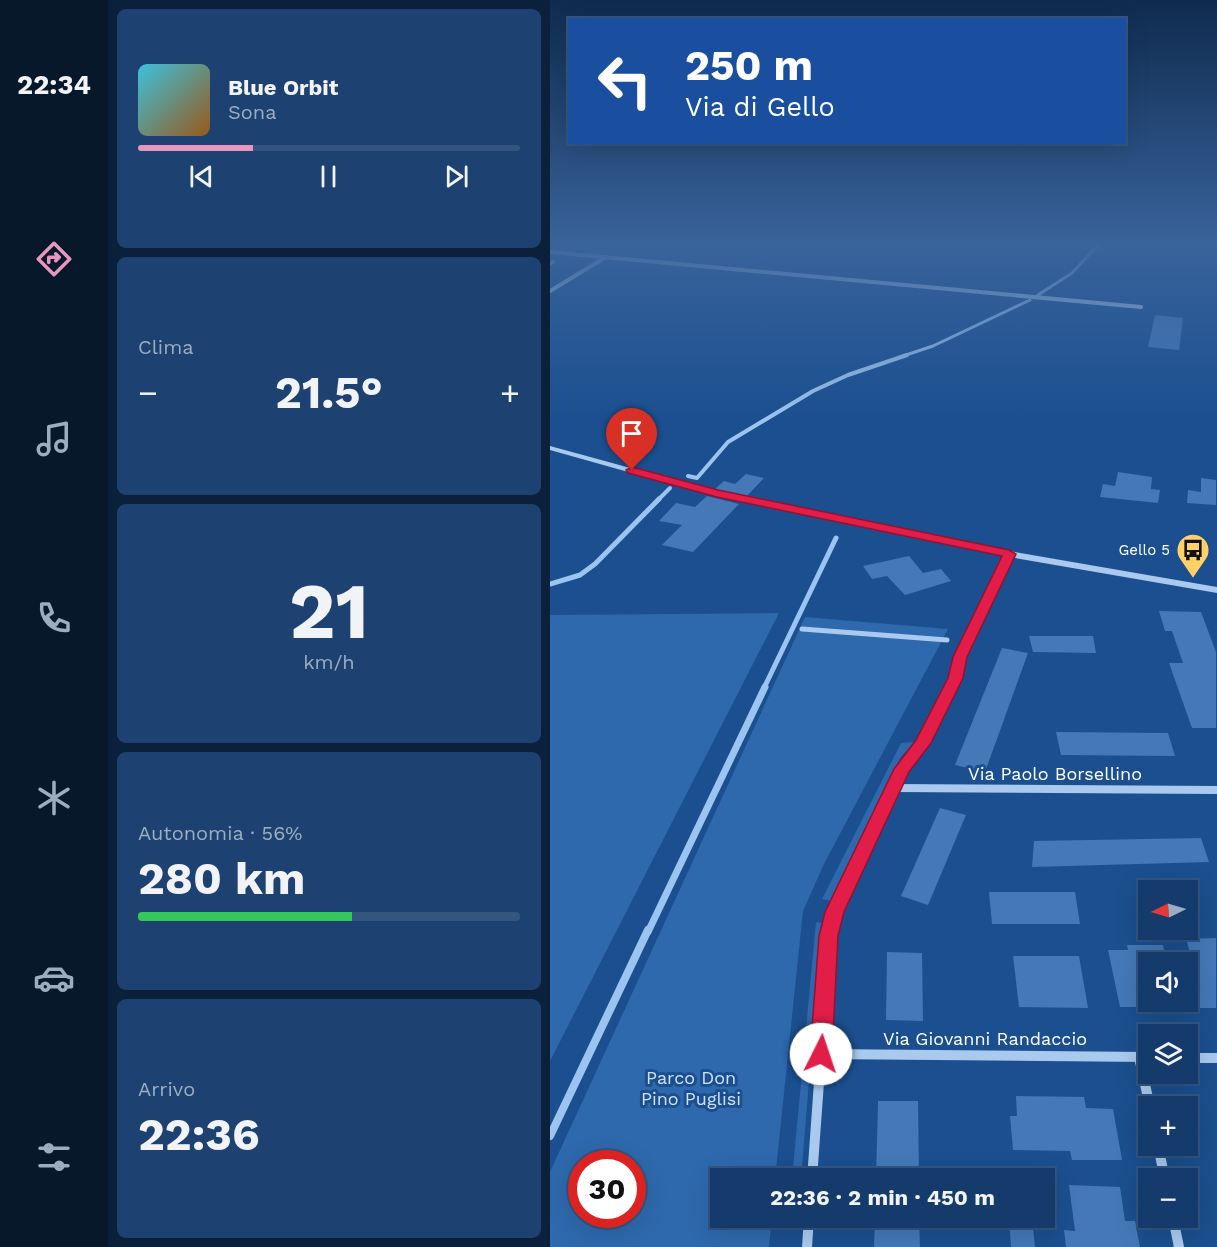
<!DOCTYPE html>
<html lang="it">
<meta charset="utf-8">
<style>
:root{--surface:#143b6b;--page:#1d4271;--text:#f1f3f6;--muted:#9dadc1;--line:#33557e;--accent:#e797bd}
body{margin:0;font-family:"Work Sans",sans-serif;background:var(--page);color:var(--text);height:100vh;display:flex;flex-direction:column;font-size:22px;white-space:nowrap}
*{box-sizing:border-box;margin:0}
p{font-size:20px;color:var(--muted)}
.icon{flex:none;width:33px;height:33px;fill:none;stroke:currentColor;stroke-width:2;stroke-linecap:round;stroke-linejoin:round}
.map{position:relative;flex:1;overflow:hidden}
.side{display:flex;flex-direction:column;gap:9px;padding:9px;background:#0b203b;width:442px}
.side>*{flex:none}
.top-card{position:absolute;left:18px;top:18px;width:558px;height:126px;border-radius:0px;box-shadow:0 6px 24px #0002,0 0 0 2px var(--line);background:#1a4fa0;color:#fff;overflow:hidden}
.needle{width:39px;rotate:265deg}
.tools{position:absolute;left:588px;top:880px;display:grid;gap:12px}
.tools a{display:grid;place-items:center;width:60px;height:60px;border-radius:0px;background:var(--surface);box-shadow:0 6px 24px #0002,0 0 0 2px var(--line);font-size:30px}
.speed{position:absolute;left:18px;top:1150px;display:flex;gap:12px;font-size:30px;font-weight:700;text-align:center}
.speed>*{display:grid;place-content:center;width:78px;height:78px;border-radius:50%;background:var(--surface);box-shadow:0 6px 24px #0002,0 0 0 2px var(--line);line-height:1}
.speed .limit{border:9px solid #d22;background:#fff;color:#111}
.pin{position:absolute;display:grid;place-items:center;width:51px;height:51px;color:#fff;margin:-62px -26px;border-radius:50% 50% 50% 0;rotate:-45deg;box-shadow:0 0 6px #0007}
.pin .icon{rotate:45deg}
.me{position:absolute;width:66px;margin:-33px;rotate:4deg;stroke-linejoin:round;filter:drop-shadow(0 0 4px #0008)}
.turn{display:flex;align-items:center;gap:21px;height:126px;padding:0 18px;font-size:27px}
.turn .icon{width:78px;height:78px;stroke-width:2.5}
.turn b{display:block;font-size:42px;line-height:51px}
.big{font-size:45px;font-weight:700;line-height:1.1}
.side .widget{flex:1;display:flex;flex-direction:column;justify-content:center;gap:9px;min-width:0;padding:0 21px;border-radius:9px;background:var(--page)}
.side .dial{align-items:center;gap:0}
.dial b{font-size:78px;line-height:1}
.song{display:flex;align-items:center;gap:18px}
.cover{width:72px;height:72px;border-radius:9px;background:linear-gradient(135deg,hsl(190 70% 55%),hsl(30 70% 35%))}
.played{height:6px;border-radius:3px;background:linear-gradient(90deg,var(--accent) 30%,var(--line) 30%)}
.keys{display:flex;justify-content:space-around;direction:ltr}
.heat{display:flex;justify-content:space-between;align-items:center;font-size:33px;direction:ltr}
.charge{height:9px;border-radius:4px;background:linear-gradient(90deg,#34c759 56%,var(--line) 0)}
.trip{position:absolute;left:160px;top:1168px;width:345px;height:60px;border-radius:0px;background:var(--surface);box-shadow:0 6px 24px #0002,0 0 0 2px var(--line);font-weight:700;line-height:60px;text-align:center}
main{display:flex;flex:1;min-height:0}
.dock{display:flex;flex-direction:column;width:108px;justify-content:space-around;align-items:center;background:#08182b;color:var(--muted)}
.dock .icon{width:42px;height:42px}
.dock .on{color:var(--accent)}
.dock b{font-size:27px;color:var(--text)}
.map>svg:first-child{display:block}
</style>
<main>
<nav class="dock">
<b>22:34</b>
<svg class="icon on" aria-label="directions" viewBox="0 0 24 24"><path d="M12 3l9 9-9 9-9-9zM9 14v-3h6M13 9l2 2-2 2"/></svg>
<svg class="icon" aria-label="music" viewBox="0 0 24 24"><path d="M9 18V5l10-2v13"/><circle cx="6" cy="18" r="3"/><circle cx="16" cy="16" r="3"/></svg>
<svg class="icon" aria-label="phone" viewBox="0 0 24 24"><path d="M5 4h4l2 5-3 2q2 4 5 5l2-3 5 2v4C11 20 4 13 5 4z"/></svg>
<svg class="icon" aria-label="climate" viewBox="0 0 24 24"><path d="M12 3v18M4 7l16 10M4 17L20 7"/></svg>
<svg class="icon" aria-label="car" viewBox="0 0 24 24"><path d="M5 17H2v-5l4-1 3-4h7l3 4 3 1v5h-3M9 17h6M6 11h13"/><circle cx="7" cy="17" r="2"/><circle cx="17" cy="17" r="2"/></svg>
<svg class="icon" aria-label="filters" viewBox="0 0 24 24"><path d="M4 7h16M4 17h16"/><circle cx="9" cy="7" r="2"/><circle cx="15" cy="17" r="2"/></svg>
</nav>
<section class="side">
<div class="widget">
<div class="song"><i class="cover"></i><div><b>Blue Orbit</b><p>Sona</p></div></div>
<div class="played"></div>
<div class="keys"><svg class="icon" aria-label="previous" viewBox="0 0 24 24"><path d="M18 5L8 12l10 7zM5 5v14"/></svg><svg class="icon" aria-label="pause" viewBox="0 0 24 24"><path d="M8 5v14M16 5v14"/></svg><svg class="icon" aria-label="next" viewBox="0 0 24 24"><path d="M6 5l10 7-10 7zM19 5v14"/></svg></div>
</div>
<div class="widget"><p>Clima</p>
<div class="heat"><a>−</a><b class="big">21.5°</b><a>+</a></div>
</div>
<div class="widget dial"><b>21</b><p>km/h</p></div>
<div class="widget"><p>Autonomia · 56%</p><b class="big">280 km</b><div class="charge"></div></div>
<div class="widget"><p>Arrivo</p><b class="big">22:36</b></div>
</section>
<div class="map">
<svg width="667" height="1247" viewBox="0 0 667 1247">
<rect width="100%" height="100%" fill="#1b4f8f"/>
<g fill="#2e69ad" fill-rule="evenodd">
<polygon points="229,613 0,1061 0,615"/>
<path d="M255 617 398 629 274 864 253 911 225 1179H171V1218H222L219 1247H0V1172ZM32 1164H82V1215H32Z"/>
<polygon points="364,742 350,758 280,901 272,899 351,743"/>
<polygon points="266,922 272,923 251,1179 242,1179"/>
</g>
<g fill="none" stroke-linecap="round" stroke-linejoin="round">
<g stroke="#9cc4f0" stroke-width="3">
<polyline points="488,295 522,273 549,244"/>
<polyline points="353,356 383,346 480,300"/>
</g>
<g stroke="#9cc4f0" stroke-width="4">
<polyline points="138,476 147,478 178,442 263,391 298,375 357,355"/>
<polyline points="107,501 120,488"/>
</g>
<g stroke="#9cc4f0" stroke-width="5">
<polyline points="0,584 30,575 45,564 109,499"/>
<polyline points="214,688 286,538"/>
</g>
<polyline stroke="#9cc4f0" stroke-width="7" points="98,932 215,687"/>
<polyline stroke="#9cc4f0" stroke-width="8" points="0,1136 98,930"/>
</g>
<g fill="#4478b7">
<polygon points="605,315 633,318 629,350 598,347"/>
<polygon points="568,472 602,477 601,489 610,490 608,503 550,497 553,484 565,486"/>
<polygon points="196,474 214,478 197,496 165,489 174,481 185,484"/>
<polygon points="651,478 666,480 666,505 637,503 638,490 651,492"/>
<polygon points="157,496 189,504 143,552 112,545 132,525 109,521 126,503 145,507"/>
<polygon points="359,556 373,573 391,569 401,581 355,595 337,576 322,579 313,566"/>
<polygon points="609,611 651,612 666,652 666,728 642,728 619,663 633,663 622,631 615,631"/>
<polygon points="479,636 543,636 546,653 483,652"/>
<polygon points="452,648 478,653 435,772 405,765"/>
<polygon points="506,732 618,733 625,756 511,755"/>
<polygon points="390,808 416,815 378,905 351,896"/>
<polygon points="651,838 659,862 482,867 484,841"/>
<polygon points="439,892 525,892 530,924 442,924"/>
<polygon points="666,938 666,1008 646,1008 638,974 646,973 636,939"/>
<polygon points="577,945 613,945 617,963 598,963 598,1007 570,1007 558,950 578,950"/>
<polygon points="337,952 372,953 373,1021 336,1020"/>
<polygon points="463,956 529,956 538,1008 469,1007"/>
<polygon points="466,1096 534,1097 536,1108 563,1109 572,1160 522,1160 520,1151 463,1150 460,1116 467,1116"/>
<polygon points="328,1101 368,1101 369,1179 326,1179"/>
<polygon points="519,1185 570,1187 575,1221 585,1221 590,1247 516,1247 514,1230 525,1231"/>
<polygon points="325,1218 369,1218 370,1247 324,1247"/>
<polygon points="459,1218 482,1218 485,1247 461,1247"/>
</g>
<g fill="none" stroke-linecap="round" stroke-linejoin="round">
<polyline stroke="#a9c9ee" stroke-width="5" points="252,629 397,640"/>
<g stroke="#a9c9ee" stroke-width="4">
<polyline points="0,252 591,307"/>
<polyline points="0,263 3,262"/>
<polyline points="0,291 56,257"/>
</g>
<polyline stroke="#a9c9ee" stroke-width="6" points="400,688 415,645 459,554"/>
<g stroke="#a9c9ee" stroke-width="8">
<polyline points="342,788 667,790"/>
<polyline points="279,932 280,924 342,788 352,769 373,743 401,687"/>
</g>
<g stroke="#a9c9ee" stroke-width="10">
<polyline points="271,1054 598,1057"/>
<polyline points="589,1057 600,1107"/>
<polyline points="638,1058 667,1058"/>
<polyline points="608,1146 615,1179"/>
<polyline points="262,1179 280,930"/>
<polyline points="623,1218 629,1247"/>
<polyline points="257,1247 259,1218"/>
</g>
<polygon fill="#a9c9ee" fill-rule="evenodd" points="0,446 168,492 459,551 667,587 667,593 459,557 167,497 0,450"/>
</g>
<linearGradient id="sky" x2="0" y2="1"><stop stop-color="#0f2b4f"/><stop offset="0.58" stop-color="#39639b"/><stop offset="1" stop-color="#39639b" stop-opacity="0"/></linearGradient>
<rect width="667" height="419" fill="url(#sky)"/>
<polygon fill="#e11d48" stroke="#92132f" stroke-width="1.5" points="82,467 168,490 459,550 466,554 417,657 413,678 381,743 359,772 294,912 288,936 282,1054 278,1061 271,1064 263,1061 260,1054 269,936 275,912 344,769 366,740 398,678 403,657 452,556 167,497 78,473 76,470"/>
<defs>
<g id="bus-pin" transform="scale(1.725)"><path d="M0 17L-7.5 6A9.5 9.5 0 1 1 7.5 6Z" fill="#ffd166" stroke="#1b4f8f"/><path d="M-5-6H5V4H4V6H2V4H-2V6H-4V4H-5ZM-3.5-4V0h7V-4ZM-3.5 1.2v1.5H-2V1.2ZM2 1.2v1.5H3.5V1.2Z" fill="#111"/></g>
</defs>
<g fill-rule="evenodd">
<use href="#bus-pin" x="643" y="550"/>
</g>
<g text-anchor="middle" stroke-width="6" stroke-linejoin="round" paint-order="stroke">
<g font-size="15" fill="#fff" stroke="#1b4f8f" text-anchor="end">
<text x="620" y="555">Gello 5</text>
</g>
<g font-size="18" fill="#fff" stroke="#1b4f8f">
<text x="505" y="780">Via Paolo Borsellino</text>
<text x="435" y="1045">Via Giovanni Randaccio</text>
</g>
<g font-size="18" fill="#cfe3fa" stroke="#1b4f8f">
<text x="141" y="1084">Parco Don<tspan x="141" dy="21">Pino Puglisi</tspan></text>
</g>
</g>
</svg>
<div class="tools">
<a><svg class="needle" viewBox="-14 -14 28 28"><path d="M0-13l5 13h-10z" fill="#e53935"/><path d="M0 13l5-13h-10z" fill="#9dadc1"/></svg></a>
<a><svg class="icon" aria-label="sound" viewBox="0 0 24 24"><path d="M4 9h4l5-4v14l-5-4H4zM17 9q2 3 0 6"/></svg></a>
<a><svg class="icon" aria-label="layers" viewBox="0 0 24 24"><path d="M12 4l9 5-9 5-9-5zM3 14l9 5 9-5"/></svg></a>
<a>+</a>
<a>−</a>
</div>
<div class="speed"><div class="limit">30</div></div>
<div class="pin" style="left:82px;top:470px;background:#d93025"><svg class="icon" aria-label="arrive" viewBox="0 0 24 24"><path d="M6 21V4h12l-3 4 3 4H6"/></svg></div>
<svg class="me" style="left:271px;top:1054px" viewBox="-20 -20 40 40"><circle r="19" fill="#fff"/><path d="M0-13L10 11 0 6-10 11z" fill="#e11d48"/></svg>
<div class="trip">22:36 · 2 min · 450 m</div>
<div class="top-card">
<div class="turn"><svg class="icon" aria-label="left" viewBox="0 0 24 24"><path d="M17 20v-9H6M10 6l-5 5 5 5"/></svg><div><b>250 m</b>Via di Gello</div></div>
</div>
</div>
</main>
